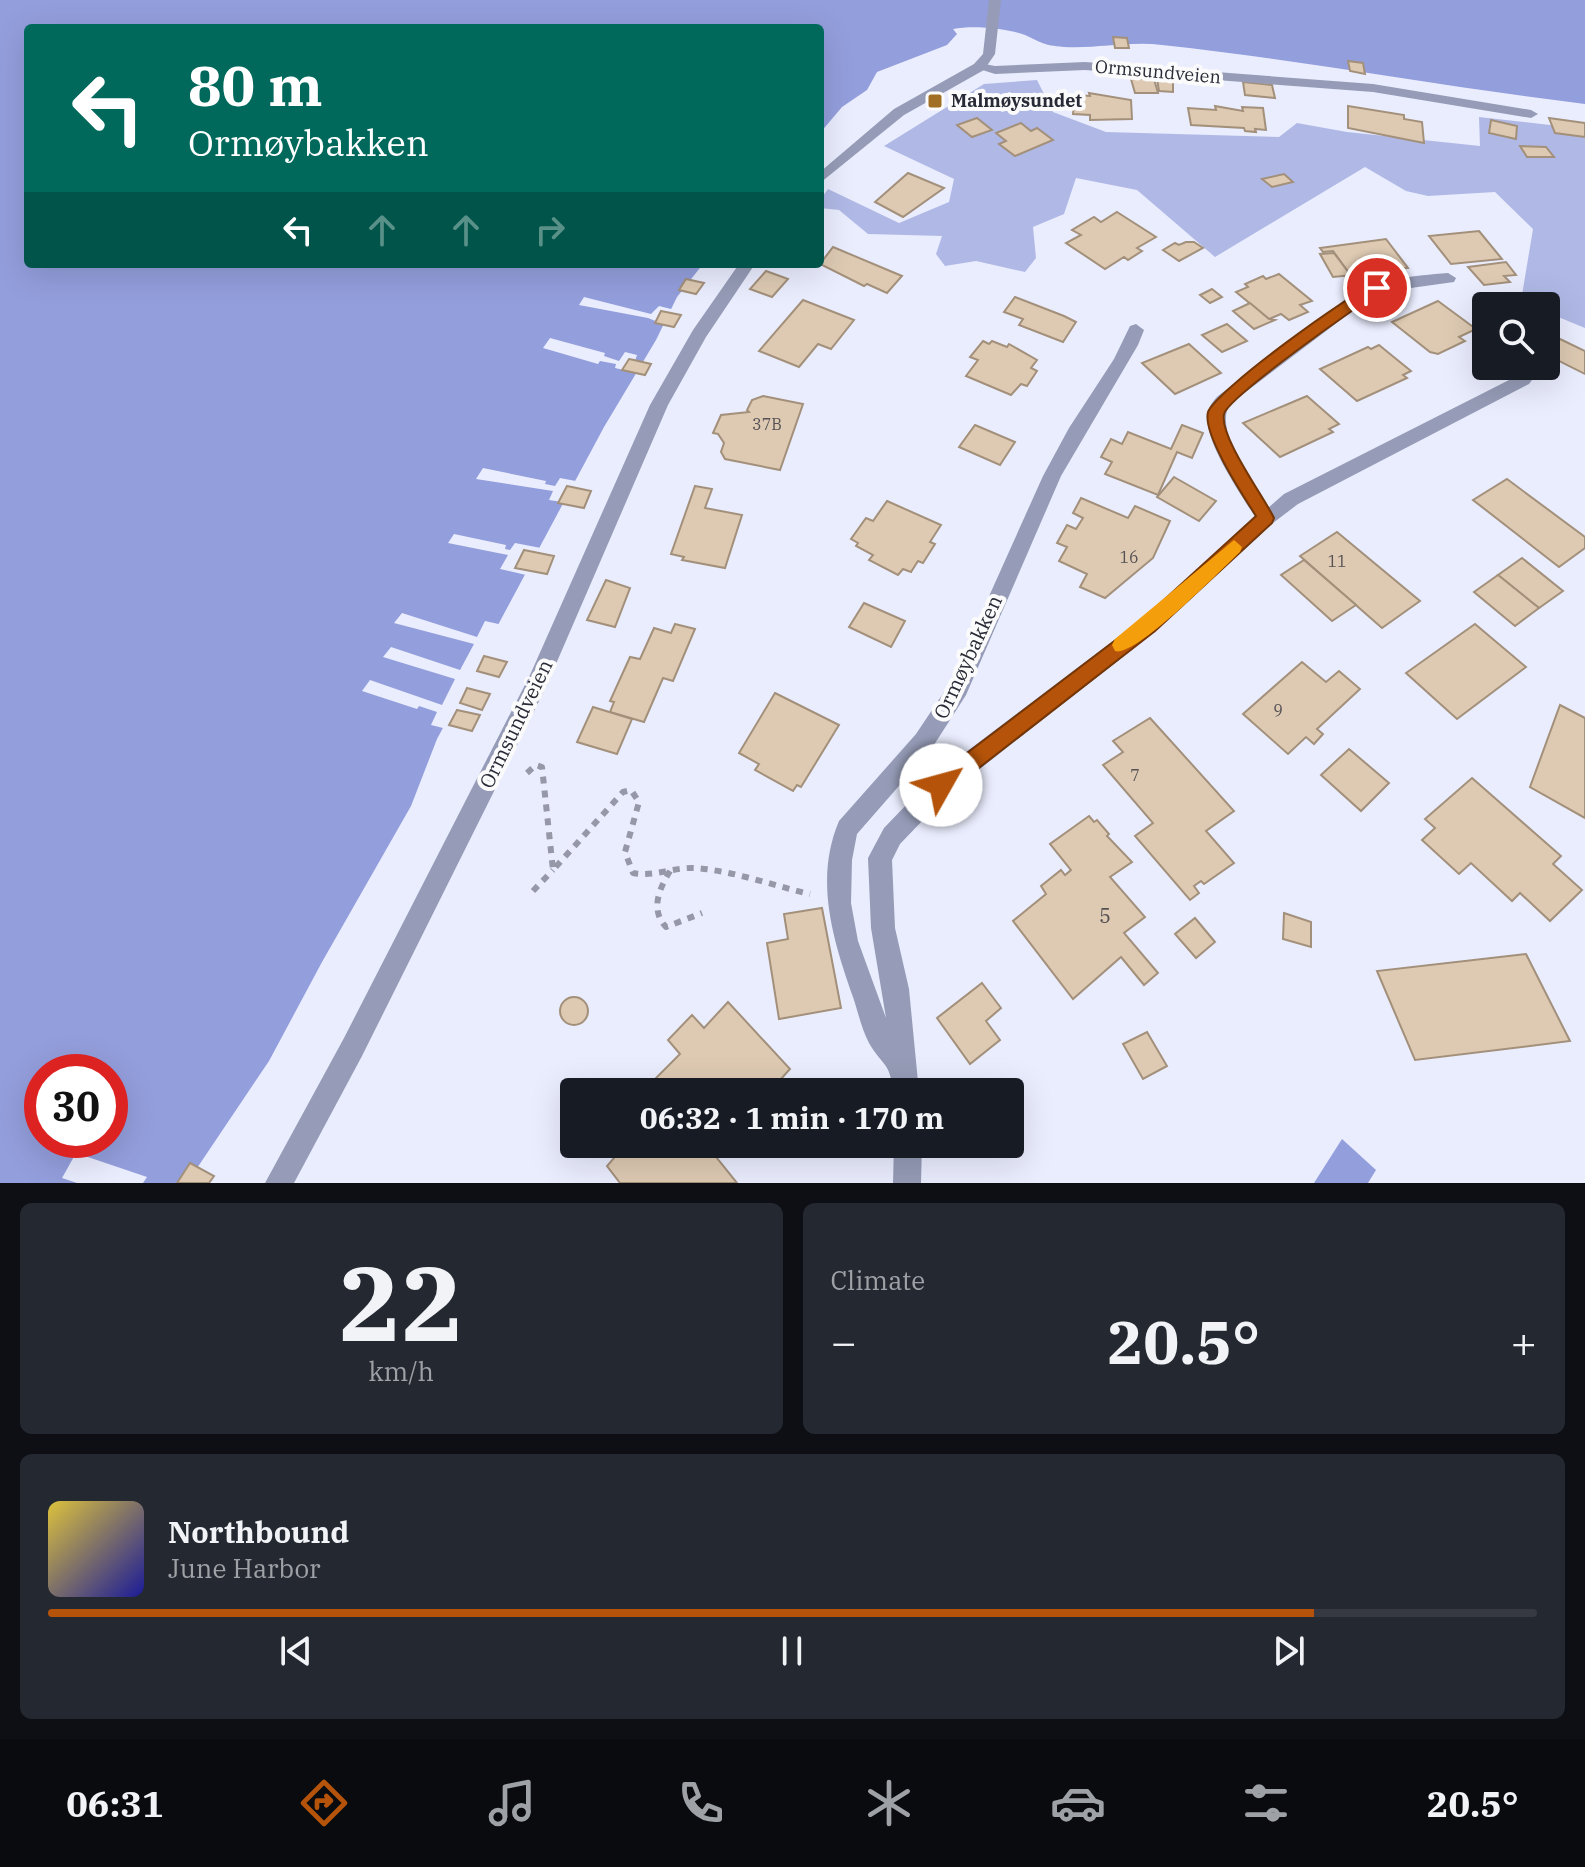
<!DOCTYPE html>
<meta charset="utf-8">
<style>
:root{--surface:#171b24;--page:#242831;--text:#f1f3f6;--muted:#9ea1a6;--line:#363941;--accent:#b45309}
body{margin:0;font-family:"IBM Plex Serif",serif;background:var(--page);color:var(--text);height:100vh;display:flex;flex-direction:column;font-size:30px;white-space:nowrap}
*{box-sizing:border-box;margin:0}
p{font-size:26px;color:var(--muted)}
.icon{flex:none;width:44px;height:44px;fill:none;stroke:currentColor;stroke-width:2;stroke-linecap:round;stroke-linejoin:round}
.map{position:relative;height:1183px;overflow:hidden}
.panel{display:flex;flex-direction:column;gap:20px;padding:20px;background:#0d0f14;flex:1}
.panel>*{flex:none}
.guide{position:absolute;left:24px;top:24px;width:800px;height:244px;border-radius:8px;box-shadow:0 8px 32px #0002;background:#00695c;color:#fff;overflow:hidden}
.fabs{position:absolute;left:1472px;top:292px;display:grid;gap:16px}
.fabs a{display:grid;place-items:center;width:88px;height:88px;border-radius:8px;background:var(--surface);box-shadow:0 8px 32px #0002;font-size:40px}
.speed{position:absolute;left:24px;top:1054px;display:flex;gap:16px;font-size:40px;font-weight:700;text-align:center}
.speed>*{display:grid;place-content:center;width:104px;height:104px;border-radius:50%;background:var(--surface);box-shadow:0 8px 32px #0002;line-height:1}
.speed .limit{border:12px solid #d22;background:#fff;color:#111}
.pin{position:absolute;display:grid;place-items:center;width:68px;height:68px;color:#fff;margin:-34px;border:4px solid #fff;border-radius:50%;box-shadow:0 2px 8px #0007}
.me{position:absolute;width:88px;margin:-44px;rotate:52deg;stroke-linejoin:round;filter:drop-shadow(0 0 6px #0008)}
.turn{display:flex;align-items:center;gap:28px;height:168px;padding:0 32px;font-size:36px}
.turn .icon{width:104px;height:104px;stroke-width:2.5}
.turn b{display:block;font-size:56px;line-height:68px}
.lanes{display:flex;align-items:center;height:76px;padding:0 32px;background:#0003;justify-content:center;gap:40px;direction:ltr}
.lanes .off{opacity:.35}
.big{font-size:60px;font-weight:700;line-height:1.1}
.panel .card{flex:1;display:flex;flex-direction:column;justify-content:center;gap:12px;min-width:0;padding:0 28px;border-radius:12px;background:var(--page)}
.panel .dial{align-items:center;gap:0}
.dial b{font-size:104px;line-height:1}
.song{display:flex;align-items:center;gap:24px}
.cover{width:96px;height:96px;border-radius:12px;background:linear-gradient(135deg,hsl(50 70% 55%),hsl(240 70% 35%))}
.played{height:8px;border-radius:4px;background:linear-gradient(90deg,var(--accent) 85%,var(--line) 85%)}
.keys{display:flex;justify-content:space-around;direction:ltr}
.heat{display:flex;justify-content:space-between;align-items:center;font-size:44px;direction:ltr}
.panel .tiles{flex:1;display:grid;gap:20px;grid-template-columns:1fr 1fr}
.card:last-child{grid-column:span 2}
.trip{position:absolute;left:560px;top:1078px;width:464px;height:80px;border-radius:8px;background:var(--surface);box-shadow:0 8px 32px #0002;font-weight:700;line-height:80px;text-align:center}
.tab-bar{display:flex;height:128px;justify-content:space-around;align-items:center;background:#090b0e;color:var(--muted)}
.tab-bar .icon{width:56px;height:56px}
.tab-bar .current{color:var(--accent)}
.tab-bar b{font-size:36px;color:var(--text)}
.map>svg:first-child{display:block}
</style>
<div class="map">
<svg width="1585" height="1183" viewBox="0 0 1585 1183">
<rect width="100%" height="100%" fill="#eaedfe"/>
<polygon fill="#b0b9e6" points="1037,80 1053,112 1106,132 1279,137 1297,123 1347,132 1480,146 1479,117 1585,129 1585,328 1546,312 1546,306 1538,306 1522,295 1533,229 1495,192 1428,196 1406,191 1365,167 1215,257 1137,190 1076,178 1064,214 1033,227 1036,258 1025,272 976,261 945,266 936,254 942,236 868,234 839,210 820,208 820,200 828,189 899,223 949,202 954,179 884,146 984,84"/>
<g fill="#939edc" fill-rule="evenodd">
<path d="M0 0H1585V104C1444 87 1303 60 1162 45 1129 41 1096 49 1064 47 1042 45 1043 43 1025 35 1005 28 973 25 953 29L957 34 947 45 877 72 867 90 842 107 820 133V28H28V264H703L677 297 656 340 604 427 437 739 411 806 322 962 269 1061 187 1183H0ZM42 1072H110V1140H42Z"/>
<polygon points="1342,1139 1376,1170 1368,1183 1314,1183"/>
</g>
<g fill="#eaedfe">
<polygon points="584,297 651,314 659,306 675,310 668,326 648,318 579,305"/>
<polygon points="550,338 605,353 604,356 619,361 625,352 637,355 635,361 647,363 641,374 615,368 616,364 600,361 598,364 543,348"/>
<polygon points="483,468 546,481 545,484 555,486 560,478 581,482 569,503 549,500 553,491 476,479"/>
<polygon points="454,534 506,545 505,549 510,550 515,543 541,548 526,575 500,569 508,555 448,543"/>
<polygon points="402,613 477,637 485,621 503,625 447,729 431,725 437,712 419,706 417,709 362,691 370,680 442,705 455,679 383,657 391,647 460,670 474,644 394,623"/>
<polygon points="76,1153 147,1177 143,1183 77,1183 62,1178"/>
</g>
<g fill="#decab3" stroke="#a3907b" stroke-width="2">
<polygon points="1113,37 1127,38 1129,48 1115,48"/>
<polygon points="1348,61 1363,63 1365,74 1350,71"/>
<polygon points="1131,79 1154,79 1158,93 1135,93"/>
<polygon points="1157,79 1173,80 1173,92 1159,91"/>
<polygon points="1243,82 1272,85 1275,98 1245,95"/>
<polygon points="1089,93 1131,100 1132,119 1090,120 1090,115 1073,114 1075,95 1090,96"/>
<polygon points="1215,106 1243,111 1242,107 1263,108 1266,130 1255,129 1256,132 1245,131 1244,128 1191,125 1188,108 1216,110"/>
<polygon points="1348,106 1404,115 1404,119 1422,122 1424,143 1348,128"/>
<polygon points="977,118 992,130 972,137 957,125"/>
<polygon points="1549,118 1585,123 1585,137 1555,133"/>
<polygon points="1491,120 1517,126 1516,139 1489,133"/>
<polygon points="1021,123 1031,131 1037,128 1053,140 1015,156 999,144 1006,141 996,133"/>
<polygon points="1520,146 1546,147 1554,157 1527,157"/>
<polygon points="908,173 944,188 903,217 875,202"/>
<polygon points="1284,174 1293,182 1272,187 1262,179"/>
<polygon points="1117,212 1156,237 1137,248 1142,251 1128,260 1124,257 1105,269 1066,243 1081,235 1072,230 1094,217 1101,222"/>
<polygon points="1479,231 1502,259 1451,264 1429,236"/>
<polygon points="1386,239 1408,268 1349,273 1333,251 1323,252 1320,248"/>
<polygon points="1186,242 1194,242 1203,248 1179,261 1163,250 1175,243 1179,245"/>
<polygon points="833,247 902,276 887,293 867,284 864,286 820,264"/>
<polygon points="1334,253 1349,273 1353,275 1333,277 1320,254"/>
<polygon points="1506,262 1516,275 1504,276 1510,282 1484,285 1468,267"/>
<polygon points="766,271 788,279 772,297 750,289"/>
<polygon points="1279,274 1312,301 1300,305 1308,312 1289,320 1281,314 1269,319 1236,292 1248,287 1245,284 1263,276 1266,279"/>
<polygon points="686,279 704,283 696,294 679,290"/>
<polygon points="1212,289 1222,297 1210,303 1200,295"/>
<polygon points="1015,297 1064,316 1076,322 1063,342 1019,325 1023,319 1004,312"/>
<polygon points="803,300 854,320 831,349 818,344 799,367 759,351"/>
<polygon points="1438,301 1476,329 1459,337 1465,341 1438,354 1430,352 1392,322"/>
<polygon points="1250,303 1269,319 1275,320 1254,329 1233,311"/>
<polygon points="661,311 681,315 674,327 655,323"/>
<polygon points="1227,324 1247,341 1222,352 1202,335"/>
<polygon points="1546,336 1558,341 1547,355 1552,357 1546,365"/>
<polygon points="1560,339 1585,351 1585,374 1547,355"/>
<polygon points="983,341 989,344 992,341 1007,347 1009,344 1037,360 1031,368 1037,371 1027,386 1021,384 1011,395 966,376 978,360 970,357"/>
<polygon points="1189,344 1221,373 1175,394 1142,363"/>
<polygon points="1379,345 1411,371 1403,375 1407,378 1357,401 1320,369 1368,347 1371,349"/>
<polygon points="629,359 634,360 651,364 645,375 622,370"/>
<polygon points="763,396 803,404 780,470 725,459 721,452 724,443 718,434 713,433 721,415 749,412 747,410 752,400"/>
<polygon points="1307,396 1339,424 1329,429 1333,432 1280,457 1243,423"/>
<polygon points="975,425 1015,442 1000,465 959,447"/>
<polygon points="1182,425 1203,433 1192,458 1177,452 1158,495 1105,474 1112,462 1101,457 1111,439 1122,444 1128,432 1171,449"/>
<polygon points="1174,477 1216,501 1199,521 1157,497"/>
<polygon points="1507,479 1585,537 1585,548 1559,567 1473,500"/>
<polygon points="567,486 591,491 584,508 558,503"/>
<polygon points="695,486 712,489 705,508 742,515 725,568 682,560 684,557 671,554"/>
<polygon points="1081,498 1128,518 1135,506 1170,521 1153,558 1105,598 1080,587 1087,574 1059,561 1067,547 1057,543 1067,525 1076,529 1083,518 1073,513"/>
<polygon points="887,501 941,525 930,542 935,544 923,563 918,561 911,572 903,569 898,575 869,560 873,555 856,546 858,543 851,539 866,518 873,521"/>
<polygon points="1337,532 1420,601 1382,628 1300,556"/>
<polygon points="524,550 554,556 547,574 515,568"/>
<polygon points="1522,558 1563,591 1539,608 1498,575"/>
<polygon points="1304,560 1356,605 1332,621 1281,575"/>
<polygon points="1498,575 1539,608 1515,626 1474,592"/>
<polygon points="606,580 630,588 615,627 587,620"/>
<polygon points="864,603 905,621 891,647 849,627"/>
<polygon points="675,624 695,629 673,681 663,678 644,722 610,712 614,702 610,701 630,657 640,659 654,628 671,633"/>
<polygon points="1475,624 1526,667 1457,719 1406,673"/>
<polygon points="484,656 507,662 499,677 477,671"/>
<polygon points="1302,662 1326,682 1339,671 1360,689 1317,729 1323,734 1314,744 1306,737 1288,754 1243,714"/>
<polygon points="467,688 490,694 482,710 460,703"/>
<polygon points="775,693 839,725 801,787 797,785 793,791 755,770 759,764 739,753"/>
<polygon points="1560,705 1585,718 1585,818 1530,787"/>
<polygon points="593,707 632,719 617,754 577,742"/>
<polygon points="457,710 480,715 472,731 449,725"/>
<polygon points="1150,718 1234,811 1206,831 1234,863 1204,884 1201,881 1194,886 1199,893 1190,900 1135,836 1153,823 1103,765 1123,752 1113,741"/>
<polygon points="1349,749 1389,783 1361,811 1321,775"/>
<polygon points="1472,778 1561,856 1553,864 1582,890 1550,921 1520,893 1512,901 1471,863 1459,874 1422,840 1435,828 1425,819"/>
<polygon points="1089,816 1094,822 1097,820 1109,834 1107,836 1132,862 1110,877 1145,917 1124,933 1158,973 1144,985 1121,957 1073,999 1013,921 1046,894 1041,886 1061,870 1065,875 1071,870 1050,844"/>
<polygon points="822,908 841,1008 779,1019 767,943 788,939 784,914"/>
<polygon points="1284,913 1311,922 1311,947 1283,939"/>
<polygon points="1195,918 1215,942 1196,958 1175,934"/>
<polygon points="1526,954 1570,1041 1415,1060 1377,971"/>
<polygon points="982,983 1001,1008 986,1021 1000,1040 970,1064 937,1018"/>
<circle cx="574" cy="1011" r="14"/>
<polygon points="728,1002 790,1069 771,1090 773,1092 663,1092 654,1080 680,1054 668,1040 692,1015 704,1028"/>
<polygon points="1147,1032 1167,1066 1143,1079 1123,1044"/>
<polygon points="616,1144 722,1144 713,1153 737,1183 620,1183 607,1166 621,1150"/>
<polygon points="190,1163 214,1176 209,1183 177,1183"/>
</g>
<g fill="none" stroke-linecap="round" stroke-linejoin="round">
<g stroke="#9698a7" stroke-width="6" stroke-dasharray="7 7" stroke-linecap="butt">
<path d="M527 773 536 765 542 767 553 870 623 792 631 790 639 802 625 852 633 873C654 877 674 867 695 868 734 871 771 885 810 894"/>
<path d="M670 871C659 889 650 910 666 927L702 913"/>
<polyline points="533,891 553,870"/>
</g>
<g fill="#969cb7" fill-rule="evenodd">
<polygon points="1085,62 1373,84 1531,110 1538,114 1531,118 1373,92 1085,70 995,74 973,67 979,63 995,66"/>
<path d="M1448 273 1456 278 1454 282 1382 292 1363 303 1230 404C1211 433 1262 492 1275 518L1273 523H1259C1245 500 1201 439 1208 412 1209 406 1214 400 1218 396L1351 295C1383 278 1413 276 1448 273Z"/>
</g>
<g fill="#969cb7" fill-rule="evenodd">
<polygon points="989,0 1001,0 995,54 984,70 904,115 820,183 820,172 894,109 974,64 983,54"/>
<polygon points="739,264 755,264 706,337 668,405 546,687 362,1056 294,1183 265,1183 344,1038 530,675 650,405 693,330"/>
<path d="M1136 324 1144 330 1138 345 1061 476 966 695 932 748 857 834 852 860 851 903 858 941 886 1018 871 928 868 858 884 828 933 777 1142 619 1284 494 1517 376 1523 374 1532 380 1529 384 1298 504 1273 523 1156 631 949 793 900 844 892 860 895 928 909 989 919 1092H893C890 1061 883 1067 869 1043 862 1030 858 1012 853 997 833 940 814 880 839 821L916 734 950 683 1043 476 1069 428 1114 359 1130 326Z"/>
<polygon points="894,1144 922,1144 921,1183 893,1183"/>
</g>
</g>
<path fill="#b45309" stroke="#753606" stroke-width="2" d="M1377 283 1382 284V291C1361 303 1227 398 1224 414 1219 436 1264 497 1274 518L1272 523 1155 631 948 792 941 795 934 792 930 785 934 778 1142 620 1256 516C1244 497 1202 434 1208 412 1214 392 1354 290 1377 283Z"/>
<path fill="#f59e0b" d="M1234 540 1242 547 1240 552C1221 570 1135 658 1115 651L1112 645 1115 639Z"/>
<rect fill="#a16e25" stroke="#fbfbfb" stroke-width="3" x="927" y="93" width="16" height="16" rx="4"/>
<g text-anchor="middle" stroke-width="8" stroke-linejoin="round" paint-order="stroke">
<g font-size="16" fill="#565254">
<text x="767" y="430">37B</text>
<text x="1129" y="563">16</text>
<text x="1337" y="567">11</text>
<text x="1278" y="716">9</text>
<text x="1135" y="781">7</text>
</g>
<g font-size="18" fill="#282a35" stroke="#fbfbfb">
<text transform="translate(1158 72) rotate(5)" y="6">Ormsundveien</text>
</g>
<g font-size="18" font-weight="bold" fill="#282a35" stroke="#fbfbfb" text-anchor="start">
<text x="951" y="107">Malmøysundet</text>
</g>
<g font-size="20" fill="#282a35" stroke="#fbfbfb">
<text transform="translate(968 657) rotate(-65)" y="7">Ormøybakken</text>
<text transform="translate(516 724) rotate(-64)" y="7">Ormsundveien</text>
</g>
<g font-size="20" fill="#565254">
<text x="1105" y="923">5</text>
</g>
</g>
</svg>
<div class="fabs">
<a><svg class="icon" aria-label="search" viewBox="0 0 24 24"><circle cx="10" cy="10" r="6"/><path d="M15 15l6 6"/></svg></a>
</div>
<div class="speed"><div class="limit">30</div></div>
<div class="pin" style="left:1377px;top:288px;background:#d93025"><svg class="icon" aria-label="arrive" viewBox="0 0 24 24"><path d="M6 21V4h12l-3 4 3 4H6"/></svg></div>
<svg class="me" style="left:941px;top:785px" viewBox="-20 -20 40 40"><circle r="19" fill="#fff"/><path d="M0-13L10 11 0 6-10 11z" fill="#b45309"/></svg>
<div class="trip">06:32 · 1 min · 170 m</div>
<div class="guide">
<div class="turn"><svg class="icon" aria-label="left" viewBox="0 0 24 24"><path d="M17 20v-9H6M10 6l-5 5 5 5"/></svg><div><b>80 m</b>Ormøybakken</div></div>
<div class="lanes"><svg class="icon" aria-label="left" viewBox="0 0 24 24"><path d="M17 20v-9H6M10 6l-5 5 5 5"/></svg><svg class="icon off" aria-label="ahead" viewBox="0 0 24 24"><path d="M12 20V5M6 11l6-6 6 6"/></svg><svg class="icon off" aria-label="ahead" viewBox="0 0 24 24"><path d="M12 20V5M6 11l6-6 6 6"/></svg><svg class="icon off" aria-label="right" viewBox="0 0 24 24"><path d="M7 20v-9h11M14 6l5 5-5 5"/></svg></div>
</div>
</div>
<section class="panel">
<div class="tiles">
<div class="card dial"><b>22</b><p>km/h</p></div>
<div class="card"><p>Climate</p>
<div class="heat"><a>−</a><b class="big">20.5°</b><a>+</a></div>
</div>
<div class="card">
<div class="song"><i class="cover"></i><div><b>Northbound</b><p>June Harbor</p></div></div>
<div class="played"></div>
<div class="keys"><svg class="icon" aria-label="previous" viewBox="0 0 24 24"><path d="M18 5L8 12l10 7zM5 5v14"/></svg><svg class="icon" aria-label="pause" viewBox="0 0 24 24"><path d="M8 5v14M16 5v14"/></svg><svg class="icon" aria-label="next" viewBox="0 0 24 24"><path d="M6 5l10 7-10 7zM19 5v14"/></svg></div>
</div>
</div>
</section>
<nav class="tab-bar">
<b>06:31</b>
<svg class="icon current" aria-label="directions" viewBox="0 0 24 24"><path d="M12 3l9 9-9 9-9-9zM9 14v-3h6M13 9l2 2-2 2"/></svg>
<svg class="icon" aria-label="music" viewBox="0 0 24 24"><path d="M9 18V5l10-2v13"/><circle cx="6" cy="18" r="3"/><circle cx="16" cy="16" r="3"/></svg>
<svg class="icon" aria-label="phone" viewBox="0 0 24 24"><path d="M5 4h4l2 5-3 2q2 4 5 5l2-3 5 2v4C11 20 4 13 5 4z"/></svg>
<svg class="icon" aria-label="climate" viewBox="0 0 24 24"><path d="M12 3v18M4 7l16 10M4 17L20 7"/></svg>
<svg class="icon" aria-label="car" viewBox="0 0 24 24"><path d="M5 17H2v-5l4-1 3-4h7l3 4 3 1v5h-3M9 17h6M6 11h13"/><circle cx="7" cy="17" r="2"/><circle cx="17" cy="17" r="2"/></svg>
<svg class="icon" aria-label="filters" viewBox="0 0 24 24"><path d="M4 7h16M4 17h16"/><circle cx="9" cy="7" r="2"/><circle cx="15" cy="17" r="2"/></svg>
<b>20.5°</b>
</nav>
